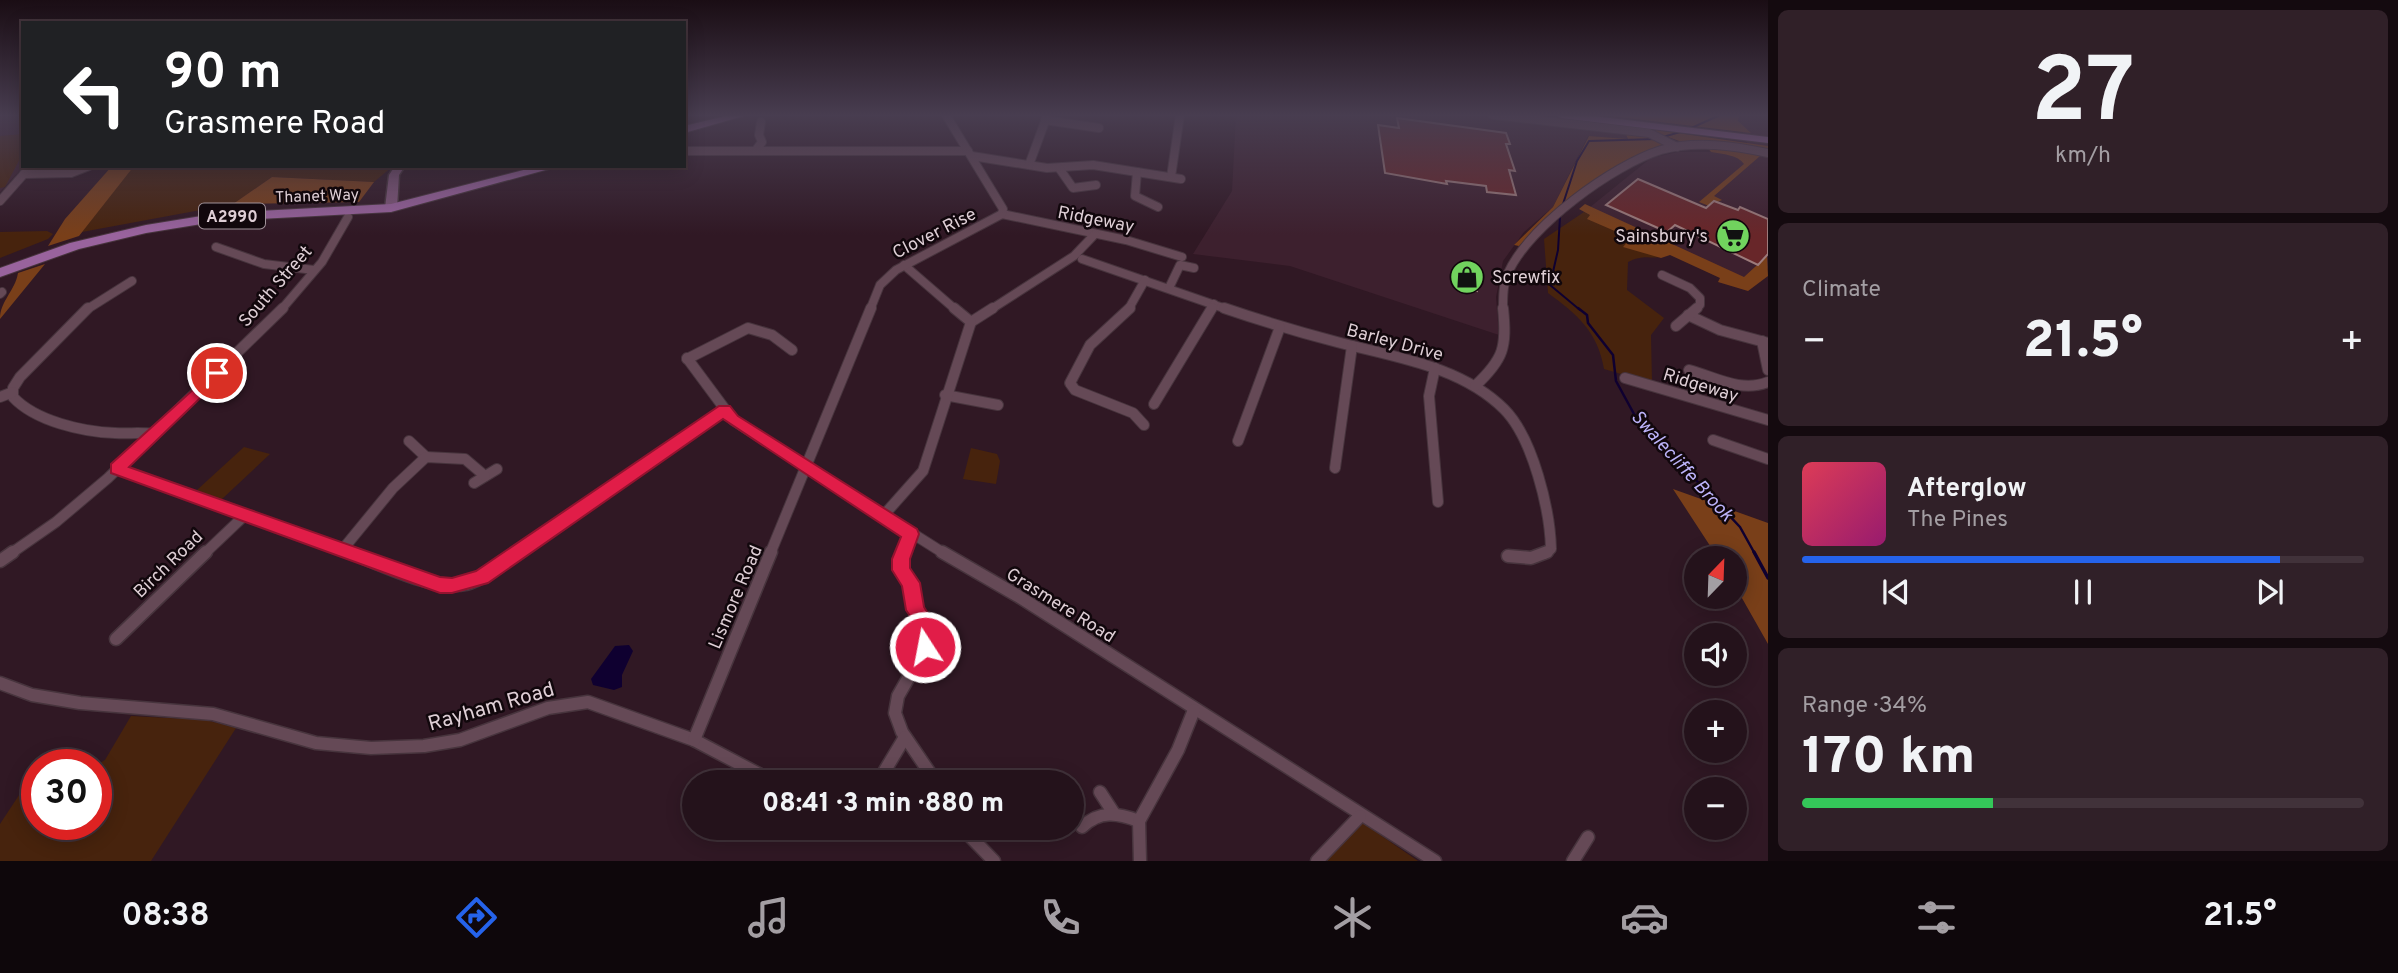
<!DOCTYPE html>
<meta charset="utf-8">
<style>
:root{--surface:#24121b;--page:#302028;--text:#f1f3f6;--muted:#a39ea3;--line:#41323a;--accent:#2563eb}
body{margin:0;font-family:Overpass,sans-serif;background:var(--page);color:var(--text);height:100vh;display:flex;flex-direction:column;font-size:26px;white-space:nowrap}
*{box-sizing:border-box;margin:0}
p{font-size:23px;color:var(--muted)}
.icon{flex:none;width:38px;height:38px;fill:none;stroke:currentColor;stroke-width:2;stroke-linecap:round;stroke-linejoin:round}
.map{position:relative;flex:1;overflow:hidden}
.side{display:flex;flex-direction:column;gap:10px;padding:10px;background:#140a0f;width:630px}
.side>*{flex:none}
.hud{position:absolute;left:21px;top:21px;width:665px;height:147px;border-radius:0px;box-shadow:0 4px 18px #0003,0 0 0 2px var(--line);background:#202124;color:#fff;overflow:hidden}
.needle{width:46px;rotate:23deg}
.fabs{position:absolute;left:1684px;top:546px;display:grid;gap:14px}
.fabs a{display:grid;place-items:center;width:63px;height:63px;border-radius:50%;background:var(--surface);box-shadow:0 4px 18px #0003,0 0 0 2px var(--line);font-size:35px}
.speed{position:absolute;left:21px;top:749px;display:flex;gap:14px;font-size:35px;font-weight:700;text-align:center}
.speed>*{display:grid;place-content:center;width:91px;height:91px;border-radius:50%;background:var(--surface);box-shadow:0 4px 18px #0003,0 0 0 2px var(--line);line-height:1}
.speed .limit{border:10px solid #d22;background:#fff;color:#111}
.pin{position:absolute;display:grid;place-items:center;width:60px;height:60px;color:#fff;margin:-30px;border:4px solid #fff;border-radius:50%;box-shadow:0 2px 7px #0007}
.me{position:absolute;width:77px;margin:-38px;rotate:349deg;stroke-linejoin:round;filter:drop-shadow(0 0 5px #0008)}
.turn{display:flex;align-items:center;gap:24px;height:147px;padding:0 28px;font-size:32px}
.turn .icon{width:91px;height:91px;stroke-width:2.5}
.turn b{display:block;font-size:49px;line-height:60px}
.big{font-size:52px;font-weight:800;line-height:1.1}
.side .tile{flex:1;display:flex;flex-direction:column;justify-content:center;gap:10px;min-width:0;padding:0 24px;border-radius:10px;background:var(--page)}
.side .dial{align-items:center;gap:0}
.dial b{font-size:91px;line-height:1}
.song{display:flex;align-items:center;gap:21px}
.cover{width:84px;height:84px;border-radius:10px;background:linear-gradient(135deg,hsl(350 70% 55%),hsl(320 70% 35%))}
.played{height:7px;border-radius:4px;background:linear-gradient(90deg,var(--accent) 85%,var(--line) 85%)}
.keys{display:flex;justify-content:space-around;direction:ltr}
.heat{display:flex;justify-content:space-between;align-items:center;font-size:38px;direction:ltr}
.charge{height:10px;border-radius:5px;background:linear-gradient(90deg,#34c759 34%,var(--line) 0)}
.trip{position:absolute;left:682px;top:770px;width:402px;height:70px;border-radius:35px;background:var(--surface);box-shadow:0 4px 18px #0003,0 0 0 2px var(--line);font-weight:800;line-height:70px;text-align:center}
.menu{display:flex;height:112px;justify-content:space-around;align-items:center;background:#0e070b;color:var(--muted)}
.menu .icon{width:49px;height:49px}
.menu .current{color:var(--accent)}
.menu b{font-size:32px;color:var(--text)}
main{display:flex;flex:1;min-height:0}
.map>svg:first-child{display:block}
</style>
<main>
<div class="map">
<svg width="1768" height="861" viewBox="0 0 1768 861">
<rect width="100%" height="100%" fill="#301824"/>
<g fill="#3d202e">
<polygon points="0,115 23,115 24,166 0,192"/>
<polygon points="1236,115 1480,115 1625,132 1628,139 1588,136 1553,207 1524,232 1503,261 1496,297 1499,335 1290,266 1193,254 1232,191"/>
<polygon points="1739,115 1768,115 1768,268 1745,290 1584,212 1651,158 1678,152 1751,152 1738,121"/>
</g>
<g fill="#47230d">
<polygon points="23,134 23,153 5,187 0,188 0,136"/>
<polygon points="133,166 393,166 374,182 272,177 233,204 82,232"/>
<path d="M1584 212 1670 254C1654 262 1647 252 1628 262L1627 290 1664 318 1651 335 1652 383 1604 369C1598 332 1577 314 1548 293L1544 239Z"/>
<polygon points="47,231 53,234 48,239 0,258 0,232"/>
<polygon points="244,447 270,454 221,500 197,490"/>
<polygon points="971,448 997,454 1000,461 996,484 963,479"/>
<polygon points="131,716 206,720 236,728 151,861 0,861 0,824 27,783 37,784 37,824 96,824 96,765 105,760"/>
<polygon points="1360,821 1418,861 1321,861"/>
</g>
<g fill="#793f19">
<polygon points="1602,115 1739,115 1738,121 1751,133"/>
<polygon points="1656,130 1768,146 1768,150 1682,142 1655,132"/>
<path d="M1625 132 1653 135 1665 145C1615 158 1555 208 1519 246L1514 245 1553 207 1589 136 1628 139Z"/>
<path d="M1707 147 1768 154V158L1760 156 1714 196 1722 200 1709 206 1699 202 1744 164C1738 155 1723 154 1711 152Z"/>
<polygon points="112,166 134,166 79,236 48,246 65,219"/>
<polygon points="272,177 374,182 359,202 233,204"/>
<polygon points="1585,204 1744,277 1767,256 1768,276 1748,291 1718,282 1720,278 1670,255 1661,258 1623,247 1631,238 1587,219 1590,215 1579,209"/>
<path d="M45 264 0 319C0 301 15 291 18 273Z"/>
<polygon points="1673,489 1768,523 1768,644 1734,584 1734,558 1718,558"/>
</g>
<polygon fill="#0f0030" points="629,645 633,651 622,675 622,687 614,690 593,685 591,679 615,646"/>
<g fill="none" stroke-linecap="round" stroke-linejoin="round">
<g stroke="#0f0030" stroke-width="2">
<polyline points="1689,129 1720,115"/>
<polyline points="1663,137 1680,132"/>
<polyline points="1562,207 1577,161 1589,141 1656,139"/>
<polyline points="1560,217 1558,250 1550,285 1580,310"/>
</g>
<polyline stroke="#0f0030" stroke-width="2.5" points="1578,308 1587,315 1588,323 1613,355 1616,381 1634,414 1740,527 1755,554"/>
<polyline stroke="#0f0030" stroke-width="3.5" points="1754,552 1768,578"/>
</g>
<g fill="#682629" stroke="#9d7b7b" stroke-width="2">
<polygon points="1397,118 1506,133 1510,144 1506,144 1515,171 1509,170 1516,195 1487,192 1486,186 1446,181 1447,184 1385,173 1378,125 1399,128"/>
<polygon points="1638,179 1706,208 1714,201 1738,210 1740,207 1768,219 1768,254 1758,265 1675,225 1667,232 1606,205"/>
<polygon points="1457,267 1476,271 1477,291 1458,287"/>
</g>
<g fill="none" stroke-linecap="round" stroke-linejoin="round">
<g stroke="#47343d" stroke-width="10">
<g id="street-far2">
<polyline points="1493,115 1649,133 1677,147"/>
<polyline points="1045,120 1099,128"/>
<polyline points="756,150 762,142 759,135 761,122"/>
<polyline points="684,151 968,151"/>
<polyline points="972,156 1047,168 1093,165 1181,179"/>
<polyline points="1029,165 1047,116"/>
<polyline points="1059,168 1073,188 1096,185"/>
<polyline points="1137,172 1135,196 1158,207"/>
<polyline points="24,174 71,173 89,166"/>
<polyline points="1171,177 1180,115"/>
<polyline points="0,201 31,166"/>
<polyline points="1002,214 1126,240 1182,257"/>
<polyline points="216,247 264,264 314,270"/>
<polyline points="1082,259 1229,310"/>
<polyline points="904,265 956,310"/>
<polyline points="1662,275 1690,288 1700,298 1700,305 1695,310"/>
<polyline points="1169,288 1180,265 1194,268"/>
<polyline points="0,294 2,292"/>
<polyline points="86,310 132,281"/>
<polyline points="281,310 322,262 348,217"/>
<polyline points="870,310 880,285 896,270 1002,214 1003,209 946,115"/>
<polyline points="990,310 1074,256 1095,234"/>
<polyline points="1128,310 1145,280"/>
<polyline points="1211,310 1214,304"/>
<path d="M1503 310C1503 297 1503 284 1508 273 1529 226 1613 165 1661 150 1696 140 1734 146 1768 153"/>
</g>
</g>
<g stroke="#47343d" stroke-width="12">
<g id="street-far1">
<path d="M88 308 20 377 13 388V397C35 421 83 432 115 433 128 434 140 432 153 434"/>
<polyline points="1130,308 1090,345 1070,383 1075,390 1133,413 1144,425"/>
<path d="M1224 308C1262 321 1299 332 1337 342 1394 357 1461 366 1504 409 1533 438 1550 510 1551 549L1544 554"/>
<polyline points="1688,315 1720,330 1768,343"/>
<polyline points="971,322 993,308"/>
<polyline points="1676,326 1697,308"/>
<polyline points="1762,341 1768,370"/>
<polyline points="687,358 733,420 945,554"/>
<polyline points="687,359 748,328 772,335 792,350"/>
<polyline points="1435,368 1429,396 1438,502"/>
<path d="M1689 370C1715 377 1741 393 1768 382"/>
<polyline points="1625,378 1768,420"/>
<path d="M1475 386C1504 359 1507 347 1503 308"/>
<polyline points="945,395 998,405"/>
<polyline points="0,397 13,392"/>
<polyline points="1154,404 1212,308"/>
<polyline points="1713,440 1768,459"/>
<polyline points="409,441 426,457"/>
<polyline points="1238,441 1280,327"/>
<polyline points="1335,468 1352,346"/>
<polyline points="117,469 354,554"/>
<polyline points="474,483 497,469"/>
<polyline points="883,516 923,471 971,322 954,308"/>
<polyline points="343,549 393,488 426,457 465,459 485,476"/>
<polyline points="10,554 56,522 108,478 283,308"/>
<polyline points="204,554 245,515"/>
<polyline points="516,554 724,410"/>
<polyline points="770,554 871,308"/>
<polyline points="902,554 910,534"/>
</g>
</g>
<g stroke="#47343d" stroke-width="15">
<g id="street">
<path d="M349 552C381 564 433 591 466 584 485 579 502 563 518 552"/>
<polyline points="903,552 901,570 912,587 925,639 922,654 898,696 895,713 902,732 936,782"/>
<polyline points="942,552 1018,596 1435,861"/>
<polyline points="1508,556 1531,558 1547,552"/>
<polyline points="0,561 13,552"/>
<polyline points="116,639 206,552"/>
<polyline points="0,683 32,695 80,703 213,714 316,743 371,748 424,746 460,740 548,708 588,702 694,740 774,782"/>
<polyline points="694,740 771,552"/>
<polyline points="878,782 905,737"/>
<polyline points="1100,792 1113,812"/>
<path d="M1082 827C1100 810 1117 813 1139 821"/>
<polyline points="962,828 994,861"/>
<polyline points="1140,861 1139,821 1178,750 1194,710"/>
<polyline points="1317,861 1360,816"/>
<polyline points="1573,861 1588,837"/>
</g>
</g>
<g stroke="#47343d" stroke-width="3">
<polygon id="secondary" points="395,166 405,166 399,175 397,208 391,211 385,208 389,175"/>
</g>
<g stroke="#47343d" stroke-width="2">
<g id="primary">
<polygon points="730,115 747,115 684,133 684,126"/>
<polygon points="1556,115 1585,115 1768,137 1768,143 1561,118"/>
<polygon points="539,166 560,166 391,212 220,221 146,233 79,249 0,277 0,268 70,243 146,225 220,213 391,204"/>
</g>
</g>
<use href="#street-far2" stroke="#654956" stroke-width="8"/>
<use href="#street-far1" stroke="#654956" stroke-width="10"/>
<use href="#street" stroke="#654956" stroke-width="12"/>
<use href="#secondary" fill="#7f5679" fill-rule="evenodd"/>
<use href="#primary" fill="#99639d" fill-rule="evenodd"/>
</g>
<linearGradient id="sky" x2="0" y2="1"><stop stop-color="#1a0d14"/><stop offset="0.49" stop-color="#483d50"/><stop offset="1" stop-color="#483d50" stop-opacity="0"/></linearGradient>
<rect width="1768" height="235" fill="url(#sky)"/>
<polygon fill="#e11d48" stroke="#92132f" stroke-width="2" points="217,368 222,369 222,377 129,467 440,577 452,578 476,571 719,406 730,406 738,416 917,529 919,534 910,559 910,568 920,583 924,607 932,620 934,647 931,653 925,655 918,653 914,622 906,610 902,586 892,570 892,559 901,537 723,419 488,583 452,593 440,593 111,473 111,464"/>
<defs>
<g id="supermarket-disc" transform="scale(1.75)"><circle r="9.5" fill="#71d35e" stroke="#11070c"/><path d="M-6-5.5h2.5l.6 2H6L4.5 2H-2.5L-4.4-4H-6ZM-1.5 3.2a1.3 1.3 0 1 0 .1 0ZM3 3.2a1.3 1.3 0 1 0 .1 0Z" fill="#111"/></g>
<g id="shop-disc" transform="scale(1.75)"><circle r="9.5" fill="#71d35e" stroke="#11070c"/><path d="M-5-2.5h2.3a2.7 3.5 0 0 1 5.4 0H5L5.5 6h-11ZM-1.5-2.5h3a1.5 2.3 0 0 0-3 0Z" fill="#111"/></g>
</defs>
<g fill-rule="evenodd">
<use href="#supermarket-disc" x="1733" y="236"/>
<use href="#shop-disc" x="1467" y="277"/>
</g>
<g text-anchor="middle" stroke-width="5" stroke-linejoin="round" paint-order="stroke">
<g font-size="16" fill="#deced5" stroke="#11070c">
<text transform="translate(317 195) rotate(-2)" y="6">Thanet Way</text>
</g>
<rect fill="#11070c" stroke="#a09299" stroke-width="2" x="199" y="203.5" width="66" height="25" rx="5"/>
<g font-size="16" font-weight="bold" fill="#deced5">
<text x="232" y="222">A2990</text>
</g>
<g font-size="18" fill="#deced5" stroke="#11070c">
<text transform="translate(1096 219) rotate(11)" y="6">Ridgeway</text>
<text transform="translate(934 233) rotate(-27)" y="6">Clover Rise</text>
<text transform="translate(275 286) rotate(-49)" y="6">South Street</text>
<text transform="translate(1395 342) rotate(15)" y="6">Barley Drive</text>
<text transform="translate(1701 385) rotate(17)" y="6">Ridgeway</text>
<text transform="translate(168 564) rotate(-44)" y="6">Birch Road</text>
<text transform="translate(735 597) rotate(-67)" y="6">Lismore Road</text>
<text transform="translate(1061 605) rotate(32)" y="6">Grasmere Road</text>
</g>
<g font-size="18" fill="#deced5" stroke="#11070c" text-anchor="end">
<text x="1708" y="242">Sainsbury's</text>
<text x="1492" y="283" text-anchor="start">Screwfix</text>
</g>
<g font-size="19" font-style="italic" fill="#bcb3fa" stroke="#11070c">
<text transform="translate(1683 465) rotate(48)" y="7">Swalecliffe Brook</text>
</g>
<g font-size="21" fill="#deced5" stroke="#11070c">
<text transform="translate(491 706) rotate(-16)" y="7">Rayham Road</text>
</g>
</g>
</svg>
<div class="fabs">
<a><svg class="needle" viewBox="-14 -14 28 28"><path d="M0-13l5 13h-10z" fill="#e53935"/><path d="M0 13l5-13h-10z" fill="#a39ea3"/></svg></a>
<a><svg class="icon" aria-label="sound" viewBox="0 0 24 24"><path d="M4 9h4l5-4v14l-5-4H4zM17 9q2 3 0 6"/></svg></a>
<a>+</a>
<a>−</a>
</div>
<div class="speed"><div class="limit">30</div></div>
<div class="pin" style="left:217px;top:373px;background:#d93025"><svg class="icon" aria-label="arrive" viewBox="0 0 24 24"><path d="M6 21V4h12l-3 4 3 4H6"/></svg></div>
<svg class="me" style="left:925px;top:647px" viewBox="-20 -20 40 40"><circle r="17" fill="#e11d48" stroke="#fff" stroke-width="3"/><path d="M0-11L8 9 0 5-8 9z" fill="#fff"/></svg>
<div class="trip">08:41 · 3 min · 880 m</div>
<div class="hud">
<div class="turn"><svg class="icon" aria-label="left" viewBox="0 0 24 24"><path d="M17 20v-9H6M10 6l-5 5 5 5"/></svg><div><b>90 m</b>Grasmere Road</div></div>
</div>
</div>
<section class="side">
<div class="tile dial"><b>27</b><p>km/h</p></div>
<div class="tile"><p>Climate</p>
<div class="heat"><a>−</a><b class="big">21.5°</b><a>+</a></div>
</div>
<div class="tile">
<div class="song"><i class="cover"></i><div><b>Afterglow</b><p>The Pines</p></div></div>
<div class="played"></div>
<div class="keys"><svg class="icon" aria-label="previous" viewBox="0 0 24 24"><path d="M18 5L8 12l10 7zM5 5v14"/></svg><svg class="icon" aria-label="pause" viewBox="0 0 24 24"><path d="M8 5v14M16 5v14"/></svg><svg class="icon" aria-label="next" viewBox="0 0 24 24"><path d="M6 5l10 7-10 7zM19 5v14"/></svg></div>
</div>
<div class="tile"><p>Range · 34%</p><b class="big">170 km</b><div class="charge"></div></div>
</section>
</main>
<nav class="menu">
<b>08:38</b>
<svg class="icon current" aria-label="directions" viewBox="0 0 24 24"><path d="M12 3l9 9-9 9-9-9zM9 14v-3h6M13 9l2 2-2 2"/></svg>
<svg class="icon" aria-label="music" viewBox="0 0 24 24"><path d="M9 18V5l10-2v13"/><circle cx="6" cy="18" r="3"/><circle cx="16" cy="16" r="3"/></svg>
<svg class="icon" aria-label="phone" viewBox="0 0 24 24"><path d="M5 4h4l2 5-3 2q2 4 5 5l2-3 5 2v4C11 20 4 13 5 4z"/></svg>
<svg class="icon" aria-label="climate" viewBox="0 0 24 24"><path d="M12 3v18M4 7l16 10M4 17L20 7"/></svg>
<svg class="icon" aria-label="car" viewBox="0 0 24 24"><path d="M5 17H2v-5l4-1 3-4h7l3 4 3 1v5h-3M9 17h6M6 11h13"/><circle cx="7" cy="17" r="2"/><circle cx="17" cy="17" r="2"/></svg>
<svg class="icon" aria-label="filters" viewBox="0 0 24 24"><path d="M4 7h16M4 17h16"/><circle cx="9" cy="7" r="2"/><circle cx="15" cy="17" r="2"/></svg>
<b>21.5°</b>
</nav>
